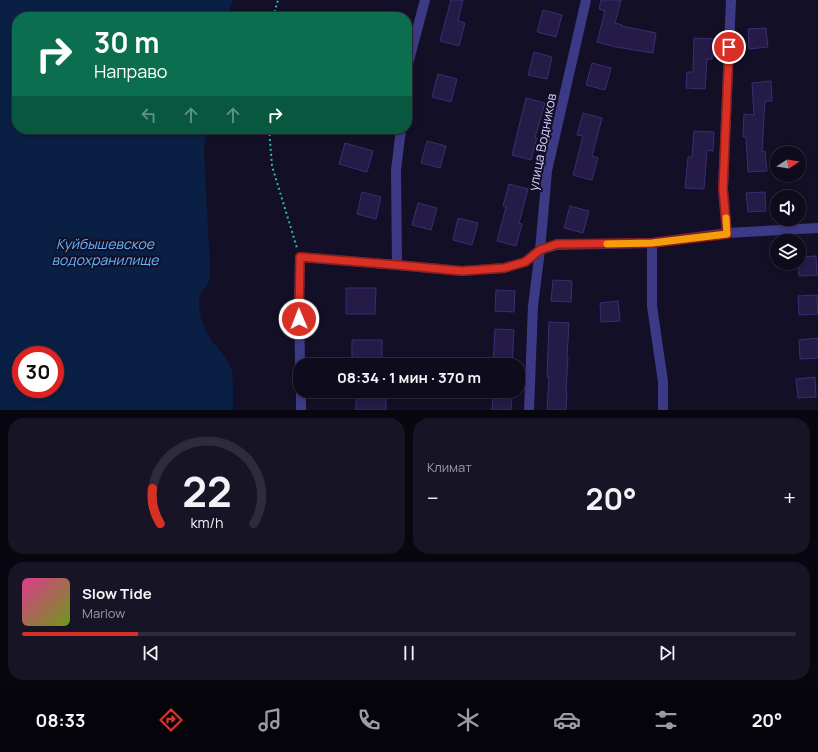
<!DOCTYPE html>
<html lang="ru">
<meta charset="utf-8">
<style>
:root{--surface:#0e0b1c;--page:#171425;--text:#f1f3f6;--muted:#9b9ba3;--line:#2e2b3b;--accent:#d93025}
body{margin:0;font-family:Manrope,sans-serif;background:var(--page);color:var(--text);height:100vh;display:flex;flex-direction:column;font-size:15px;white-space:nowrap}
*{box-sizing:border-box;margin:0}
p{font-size:13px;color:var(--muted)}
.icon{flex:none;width:22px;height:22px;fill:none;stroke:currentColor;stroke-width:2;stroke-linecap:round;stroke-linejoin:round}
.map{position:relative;height:410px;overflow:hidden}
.sheet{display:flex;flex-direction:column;gap:8px;padding:8px;background:#08060f;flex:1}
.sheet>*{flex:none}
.banner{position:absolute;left:12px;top:12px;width:400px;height:122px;border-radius:16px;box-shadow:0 2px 6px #0003,0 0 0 1px var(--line);background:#0b6e4f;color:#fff;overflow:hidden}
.needle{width:26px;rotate:78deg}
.controls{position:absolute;left:770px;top:146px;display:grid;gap:8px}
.controls a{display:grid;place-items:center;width:36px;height:36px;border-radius:50%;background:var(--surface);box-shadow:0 2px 6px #0003,0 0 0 1px var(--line);font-size:20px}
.speed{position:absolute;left:12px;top:346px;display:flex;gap:8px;font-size:20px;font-weight:700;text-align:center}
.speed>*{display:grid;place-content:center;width:52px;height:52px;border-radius:50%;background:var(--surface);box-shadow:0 2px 6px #0003,0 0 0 1px var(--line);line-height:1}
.speed .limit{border:6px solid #d22;background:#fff;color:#111}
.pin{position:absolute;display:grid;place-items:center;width:34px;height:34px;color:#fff;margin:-17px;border:2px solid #fff;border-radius:50%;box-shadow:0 1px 4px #0007}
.me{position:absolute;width:44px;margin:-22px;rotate:359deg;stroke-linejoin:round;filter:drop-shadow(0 0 3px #0008)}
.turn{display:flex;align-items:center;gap:14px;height:84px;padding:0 16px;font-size:18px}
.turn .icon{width:52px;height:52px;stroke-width:2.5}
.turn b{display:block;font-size:28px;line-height:34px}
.lanes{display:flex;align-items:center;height:38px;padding:0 16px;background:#0003;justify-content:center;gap:20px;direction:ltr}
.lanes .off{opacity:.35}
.big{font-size:30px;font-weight:700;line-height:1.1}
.sheet .tile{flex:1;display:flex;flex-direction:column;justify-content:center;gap:6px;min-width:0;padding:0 14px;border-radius:16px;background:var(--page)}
.sheet .dial{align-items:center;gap:0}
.dial svg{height:104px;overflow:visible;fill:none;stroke:var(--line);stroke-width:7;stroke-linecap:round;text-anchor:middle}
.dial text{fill:var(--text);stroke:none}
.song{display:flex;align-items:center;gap:12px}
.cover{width:48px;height:48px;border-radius:6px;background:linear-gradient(135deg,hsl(330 70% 55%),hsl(80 70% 35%))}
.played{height:4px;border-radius:2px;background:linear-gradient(90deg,var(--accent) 15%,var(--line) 15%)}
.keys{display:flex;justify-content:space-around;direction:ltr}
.heat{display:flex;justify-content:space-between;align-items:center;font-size:22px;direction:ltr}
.sheet .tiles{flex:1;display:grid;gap:8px;grid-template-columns:1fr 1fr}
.tile:last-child{grid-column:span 2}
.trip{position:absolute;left:293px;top:358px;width:232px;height:40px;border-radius:16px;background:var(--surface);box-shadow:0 2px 6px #0003,0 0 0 1px var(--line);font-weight:700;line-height:40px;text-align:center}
.menu{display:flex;height:64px;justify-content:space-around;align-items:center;background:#06040b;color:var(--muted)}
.menu .icon{width:28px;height:28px}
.menu .current{color:var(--accent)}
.menu b{font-size:18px;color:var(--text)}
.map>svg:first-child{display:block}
</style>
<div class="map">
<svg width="818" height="410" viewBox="0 0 818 410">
<rect width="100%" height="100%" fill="#130f26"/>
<path fill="#0a1f44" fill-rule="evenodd" d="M0 0H233L227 17H17V129H206L204 153 210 267 209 282 200 294 199 306 201 319 210 339 222 353 232 369 233 386V410H0ZM21 355H55V389H21Z"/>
<g fill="#241b47" stroke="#3b2d73">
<polygon points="451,0 463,0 458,21 465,23 459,46 440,41"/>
<polygon points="601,0 621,0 615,23 622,25 621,26 656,33 653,53 616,47 597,42 605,11 599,9"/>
<polygon points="543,10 562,15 556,37 537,32"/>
<polygon points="766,28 768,47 749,49 748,29"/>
<polygon points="694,38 713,39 712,59 707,59 705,89 686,88 687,72 693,72"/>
<polygon points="534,52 552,57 547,79 528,75"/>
<polygon points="592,63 611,68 605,90 586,85"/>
<polygon points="438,74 457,79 451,102 432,97"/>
<polygon points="771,81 772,101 765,101 762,152 765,151 767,171 748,172 746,137 743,137 744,114 754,115 752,83"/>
<polygon points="526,98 545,103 535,138 537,138 531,160 512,155"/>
<polygon points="583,113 602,118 592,156 598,158 592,180 573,175 583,136 577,135"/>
<polygon points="694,131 714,132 713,151 707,150 704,189 685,188 688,157 692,157"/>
<polygon points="427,141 446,146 440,168 421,163"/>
<polygon points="345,143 373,151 367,172 339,164"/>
<polygon points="509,184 528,189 519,223 522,224 516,246 497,241 506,207 503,206"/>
<polygon points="362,192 381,197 376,219 357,214"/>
<polygon points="765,192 766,211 748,212 746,193"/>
<polygon points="418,203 437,208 431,230 412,225"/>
<polygon points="570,206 589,211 583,233 564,228"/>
<polygon points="458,218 478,223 472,245 453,240"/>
<polygon points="816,256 817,275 799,276 798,263 799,263 799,257"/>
<polygon points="553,280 572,281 571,302 551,301"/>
<polygon points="346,288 376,288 375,314 346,314"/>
<polygon points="496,290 515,291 514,312 495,311"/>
<polygon points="817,295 818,314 799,315 798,296"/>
<polygon points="618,301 620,321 601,322 600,303"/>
<polygon points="549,322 569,323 567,357 568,357 566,391 567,391 566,410 547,410 549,377 547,377"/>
<polygon points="495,329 514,330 512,365 493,365"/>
<polygon points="818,338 818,358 800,359 799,340"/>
<rect x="352" y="340" width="30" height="25"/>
<polygon points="815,377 816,397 798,398 796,379"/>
<rect x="356" y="391" width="30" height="19"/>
<polygon points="493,396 512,397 511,410 492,410"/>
</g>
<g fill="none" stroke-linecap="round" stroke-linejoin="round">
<g stroke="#2fb8b0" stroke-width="2" stroke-dasharray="2 3" stroke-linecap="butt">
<polyline points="273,17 278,0"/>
<polyline points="269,129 272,166 297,248"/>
</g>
<g stroke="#3d3a85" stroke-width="10">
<polyline points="407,72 408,64 425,0"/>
<polyline points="727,233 723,189 731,0"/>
<polyline points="652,243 652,306 663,382 663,410"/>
<polyline points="397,265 396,170 401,129"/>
<polyline points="300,365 299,304 300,257 397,265 462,271 504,268 525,262 540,250 557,245 652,243 727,233 818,228"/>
<polyline points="301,391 301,410"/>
<polyline points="529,410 533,306 540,250 547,171 586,0"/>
</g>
</g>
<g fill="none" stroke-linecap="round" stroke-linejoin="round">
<g stroke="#8d1f18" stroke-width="10">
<polyline id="route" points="299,319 300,257 397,265 462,271 504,268 525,262 540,250 557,244 652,243 727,234 723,189 729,47"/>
</g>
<use href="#route" stroke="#d93025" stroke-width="7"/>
<polyline stroke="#f59e0b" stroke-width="7" points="607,244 652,243 727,234 726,218"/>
</g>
<g text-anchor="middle" stroke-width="4" stroke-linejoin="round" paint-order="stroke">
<g font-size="13" fill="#d9d4ff" stroke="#130f26">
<text transform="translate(542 142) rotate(-79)" y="5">улица Водников</text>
</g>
<g font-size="14" font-style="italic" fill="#62b6ff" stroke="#130f26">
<text x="105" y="249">Куйбышевское<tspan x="105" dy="16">водохранилище</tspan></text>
</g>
</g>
</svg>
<div class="controls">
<a><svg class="needle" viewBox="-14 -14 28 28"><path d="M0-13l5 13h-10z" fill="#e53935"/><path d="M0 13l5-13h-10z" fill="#9b9ba3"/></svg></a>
<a><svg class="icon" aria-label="sound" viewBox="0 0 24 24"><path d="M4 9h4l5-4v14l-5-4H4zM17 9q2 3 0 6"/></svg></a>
<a><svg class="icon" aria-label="layers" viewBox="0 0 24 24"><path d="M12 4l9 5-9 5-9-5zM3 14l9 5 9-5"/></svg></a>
</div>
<div class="speed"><div class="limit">30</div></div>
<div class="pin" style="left:729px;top:47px;background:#d93025"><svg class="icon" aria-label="arrive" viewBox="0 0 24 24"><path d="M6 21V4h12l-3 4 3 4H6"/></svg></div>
<svg class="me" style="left:299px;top:319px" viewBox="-20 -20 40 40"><circle r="17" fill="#d93025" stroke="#fff" stroke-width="3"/><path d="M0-11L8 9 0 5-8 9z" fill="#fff"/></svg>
<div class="trip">08:34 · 1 мин · 370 m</div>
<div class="banner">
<div class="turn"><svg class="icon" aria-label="right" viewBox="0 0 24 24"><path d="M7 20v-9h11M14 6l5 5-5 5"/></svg><div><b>30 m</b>Направо</div></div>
<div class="lanes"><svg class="icon off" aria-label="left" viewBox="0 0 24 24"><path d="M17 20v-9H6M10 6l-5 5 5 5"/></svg><svg class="icon off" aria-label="ahead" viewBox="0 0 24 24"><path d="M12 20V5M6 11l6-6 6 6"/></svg><svg class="icon off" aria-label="ahead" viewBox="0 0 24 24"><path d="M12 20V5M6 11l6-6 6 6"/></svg><svg class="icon" aria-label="right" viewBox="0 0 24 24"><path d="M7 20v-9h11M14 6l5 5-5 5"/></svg></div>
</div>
</div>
<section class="sheet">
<div class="tiles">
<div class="tile dial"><svg viewBox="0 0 100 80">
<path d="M14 69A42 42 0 1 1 86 69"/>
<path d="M14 69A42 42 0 0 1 8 42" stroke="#d93025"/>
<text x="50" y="56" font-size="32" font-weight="700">22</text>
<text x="50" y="72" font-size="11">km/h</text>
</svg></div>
<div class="tile"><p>Климат</p>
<div class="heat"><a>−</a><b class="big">20°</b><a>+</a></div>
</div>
<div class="tile">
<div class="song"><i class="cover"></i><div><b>Slow Tide</b><p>Marlow</p></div></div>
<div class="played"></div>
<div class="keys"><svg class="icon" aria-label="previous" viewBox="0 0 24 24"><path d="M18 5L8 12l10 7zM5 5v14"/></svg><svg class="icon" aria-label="pause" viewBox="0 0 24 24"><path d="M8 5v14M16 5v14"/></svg><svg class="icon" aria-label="next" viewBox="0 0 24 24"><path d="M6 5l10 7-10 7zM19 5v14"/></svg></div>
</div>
</div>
</section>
<nav class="menu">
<b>08:33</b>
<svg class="icon current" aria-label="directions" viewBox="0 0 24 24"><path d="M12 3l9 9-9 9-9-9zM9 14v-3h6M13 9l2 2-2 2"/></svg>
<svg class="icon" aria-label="music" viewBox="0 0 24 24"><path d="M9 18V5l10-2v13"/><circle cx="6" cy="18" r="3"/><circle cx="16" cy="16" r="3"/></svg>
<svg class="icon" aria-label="phone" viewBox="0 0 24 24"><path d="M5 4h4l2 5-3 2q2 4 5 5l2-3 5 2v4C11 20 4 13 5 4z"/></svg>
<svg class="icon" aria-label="climate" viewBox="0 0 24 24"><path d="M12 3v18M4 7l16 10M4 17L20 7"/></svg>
<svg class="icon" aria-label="car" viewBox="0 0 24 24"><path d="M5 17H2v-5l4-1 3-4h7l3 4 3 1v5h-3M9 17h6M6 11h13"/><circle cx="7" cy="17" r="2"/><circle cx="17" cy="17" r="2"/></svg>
<svg class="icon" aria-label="filters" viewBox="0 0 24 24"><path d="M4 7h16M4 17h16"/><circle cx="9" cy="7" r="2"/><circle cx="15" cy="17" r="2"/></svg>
<b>20°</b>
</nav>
